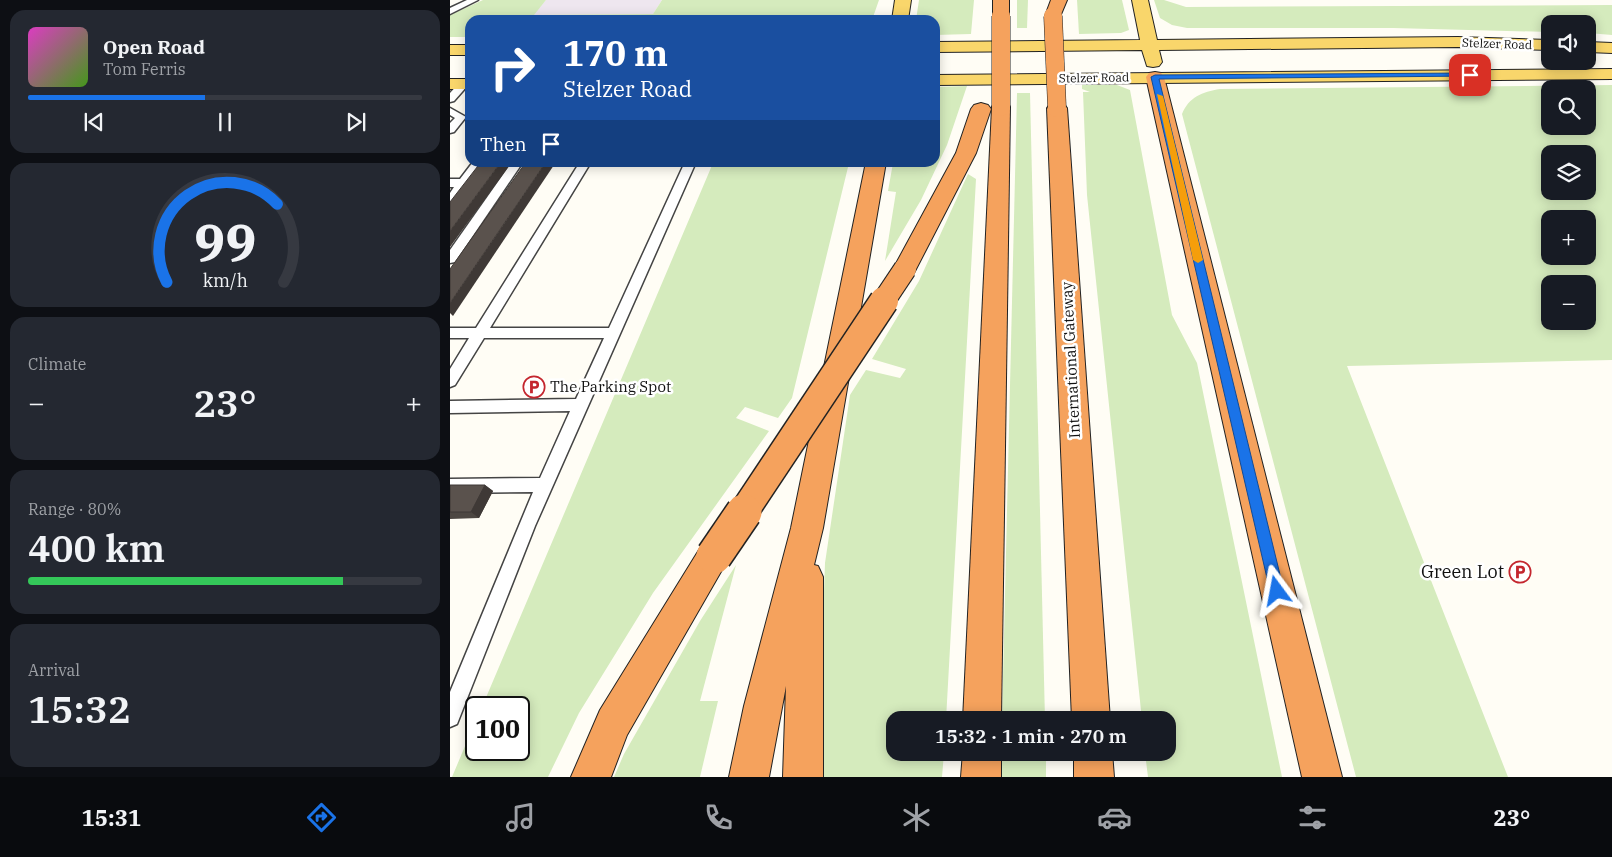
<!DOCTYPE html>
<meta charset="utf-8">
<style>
:root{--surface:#171b24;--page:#242831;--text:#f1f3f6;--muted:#9ea1a6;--line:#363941;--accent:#1a73e8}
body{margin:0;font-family:"IBM Plex Serif",serif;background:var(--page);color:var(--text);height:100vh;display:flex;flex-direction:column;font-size:19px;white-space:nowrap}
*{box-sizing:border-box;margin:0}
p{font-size:16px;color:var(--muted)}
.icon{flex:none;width:28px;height:28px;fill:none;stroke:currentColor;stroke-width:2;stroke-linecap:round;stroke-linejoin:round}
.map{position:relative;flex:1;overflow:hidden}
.sheet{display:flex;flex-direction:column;gap:10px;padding:10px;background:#0d0f14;width:450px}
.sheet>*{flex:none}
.top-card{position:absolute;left:15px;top:15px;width:475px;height:152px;border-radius:15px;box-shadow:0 2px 12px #0003;background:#1a4fa0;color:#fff;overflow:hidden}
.controls{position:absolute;left:1091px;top:15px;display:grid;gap:10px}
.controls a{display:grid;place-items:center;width:55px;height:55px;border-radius:10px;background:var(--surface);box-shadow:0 2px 12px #0003;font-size:25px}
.speed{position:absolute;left:15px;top:696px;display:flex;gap:10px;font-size:25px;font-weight:700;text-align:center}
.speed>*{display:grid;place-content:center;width:65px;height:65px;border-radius:50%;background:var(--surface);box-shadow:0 2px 12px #0003;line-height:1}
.speed .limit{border:2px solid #111;border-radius:8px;background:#fff;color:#111}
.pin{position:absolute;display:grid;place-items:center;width:42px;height:42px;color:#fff;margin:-21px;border-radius:10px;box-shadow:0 2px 8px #0006}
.me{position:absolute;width:55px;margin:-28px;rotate:347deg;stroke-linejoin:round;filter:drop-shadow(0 0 4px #0008)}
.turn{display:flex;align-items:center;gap:18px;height:105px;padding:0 15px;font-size:22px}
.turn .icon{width:65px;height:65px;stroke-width:2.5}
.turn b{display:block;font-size:35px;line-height:42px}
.then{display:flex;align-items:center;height:48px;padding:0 15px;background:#0003;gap:10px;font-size:19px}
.big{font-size:38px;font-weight:600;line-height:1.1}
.sheet .card{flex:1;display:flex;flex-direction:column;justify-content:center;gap:8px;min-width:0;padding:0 18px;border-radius:15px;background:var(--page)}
.sheet .dial{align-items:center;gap:0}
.dial svg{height:130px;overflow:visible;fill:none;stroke:var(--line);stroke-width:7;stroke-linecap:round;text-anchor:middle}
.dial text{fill:var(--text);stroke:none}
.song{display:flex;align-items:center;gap:15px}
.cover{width:60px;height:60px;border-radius:8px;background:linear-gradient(135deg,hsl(310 70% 55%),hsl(100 70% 35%))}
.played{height:5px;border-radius:2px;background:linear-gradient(90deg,var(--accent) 45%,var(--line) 45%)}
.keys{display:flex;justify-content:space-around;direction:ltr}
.heat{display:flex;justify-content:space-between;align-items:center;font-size:28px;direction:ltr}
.charge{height:8px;border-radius:4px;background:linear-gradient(90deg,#34c759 80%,var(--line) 0)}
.trip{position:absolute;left:436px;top:711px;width:290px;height:50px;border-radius:15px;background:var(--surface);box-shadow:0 2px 12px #0003;font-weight:600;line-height:50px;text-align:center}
.tabs{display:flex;height:80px;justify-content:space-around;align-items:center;background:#090b0e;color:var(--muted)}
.tabs .icon{width:35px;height:35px}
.tabs .active{color:var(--accent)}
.tabs b{font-size:22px;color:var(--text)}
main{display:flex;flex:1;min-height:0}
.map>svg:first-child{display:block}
</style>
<main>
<section class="sheet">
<div class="card">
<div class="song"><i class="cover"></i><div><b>Open Road</b><p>Tom Ferris</p></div></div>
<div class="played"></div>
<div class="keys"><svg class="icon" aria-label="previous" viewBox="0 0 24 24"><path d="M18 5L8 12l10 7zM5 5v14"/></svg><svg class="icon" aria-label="pause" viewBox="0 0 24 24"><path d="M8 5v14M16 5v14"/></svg><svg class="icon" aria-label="next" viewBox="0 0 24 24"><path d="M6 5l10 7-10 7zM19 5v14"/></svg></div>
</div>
<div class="card dial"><svg viewBox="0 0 100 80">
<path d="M14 69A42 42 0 1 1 86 69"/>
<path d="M14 69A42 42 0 0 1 82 21" stroke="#1a73e8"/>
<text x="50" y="56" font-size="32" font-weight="700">99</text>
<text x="50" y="72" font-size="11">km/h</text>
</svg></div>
<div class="card"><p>Climate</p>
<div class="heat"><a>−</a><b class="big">23°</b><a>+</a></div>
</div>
<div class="card"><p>Range · 80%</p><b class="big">400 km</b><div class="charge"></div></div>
<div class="card"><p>Arrival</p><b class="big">15:32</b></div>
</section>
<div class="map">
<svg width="1162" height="777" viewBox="0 0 1162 777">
<rect width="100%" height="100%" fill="#fffdf5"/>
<polygon fill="#eee6ef" points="96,0 212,0 203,14 83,15"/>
<g fill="#d5ebbd" fill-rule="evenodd">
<polygon points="33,0 96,0 84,15 203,14 212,0 429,0 422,20 20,20 20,37 0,37 0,15"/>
<polygon points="469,0 524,0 521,34 485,35 485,20 466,20"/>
<polygon points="567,0 578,0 577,28 567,28"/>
<polygon points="627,0 672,0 679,30 671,33 629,34"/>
<polygon points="704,0 714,0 736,7 1162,5 1162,35 1138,33 1138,24 1100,24 1100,32 943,28 737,28 722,25 710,18"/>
<polygon points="632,85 667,85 680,90 722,315 747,363 832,777 698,777 695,753 718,752 718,720 692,720 637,195 633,92 640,92 632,89"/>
<path d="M1162 85V360L897 366 1058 777H906L732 114C739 97 752 92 770 89ZM1100 89H1138V126H1100ZM1100 154H1138V191H1100ZM1100 219H1138V256H1100ZM1100 284H1138V321H1100Z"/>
<polygon points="517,86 497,145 471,200 435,261 446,192 438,191 443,163 485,162 485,87"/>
<polygon points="567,93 580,93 595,720 552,720"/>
<polygon points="263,163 399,163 342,398 328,418 295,407 286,418 319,431 203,593 129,713 98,777 2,777 26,720 26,750 69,750 69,708 32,707"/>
<polygon points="518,174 526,179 496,720 445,720 445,752 494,753 492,777 373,777 371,677 375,563 400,395 416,370 450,378 456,369 422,359 469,281"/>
<polygon points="286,565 250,701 268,701 250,777 164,777 174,754 250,621"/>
<polygon points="552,753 596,753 596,777 551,777"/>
</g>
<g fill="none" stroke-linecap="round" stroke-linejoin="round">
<g stroke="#444" stroke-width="3">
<g id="lane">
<polygon points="17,0 28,0 0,14 0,8"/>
<polygon points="14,81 19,84 4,101 0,102 0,93 10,82"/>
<polygon points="0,108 16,117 4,132 0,133 0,123 5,118 0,115"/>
<polygon points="23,162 34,162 4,204 0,205 0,193 4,187 0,187 0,179 10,179"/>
<polygon points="62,162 73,162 5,262 0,263 0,250"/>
<polygon points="130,162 141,162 40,328 159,328 235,162 246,162 85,526 7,724 0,727 0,692 83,492 0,493 0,479 90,478 120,411 0,413 0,401 126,399 154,338 34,338 5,385 0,387 0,369 19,338 0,338 0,328 26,328"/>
</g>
</g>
<g stroke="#222" stroke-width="2">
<g id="primary">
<polygon points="445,0 461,0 458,20 442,20"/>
<polygon points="682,0 698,0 707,40 1008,37 1100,40 1100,50 1008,47 709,50 712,62 709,66 703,67 697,66 692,50 485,52 485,42 690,40"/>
<polygon points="1138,42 1162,43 1162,53 1138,52"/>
<rect x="0" y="45" width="20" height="10"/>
<polygon points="1162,69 1162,79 485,85 485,75"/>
<rect x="0" y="79" width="20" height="10"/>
</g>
</g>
<g stroke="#222" stroke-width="2">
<g id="highway">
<polygon points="543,0 559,0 559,16 557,19 545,19 543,16"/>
<polygon points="601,0 617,0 609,19 597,19 595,16"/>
<polygon points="705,72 711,73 714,77 892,777 852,777 696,77 699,73"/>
<polygon points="551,101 558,103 560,107 551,720 513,720 542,107 544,103"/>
<polygon points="607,102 614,104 617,108 660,720 622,720 597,108 600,104"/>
<polygon points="531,103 538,105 541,109 526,153 463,275 455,277 447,275 443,269 506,153 521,109 524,105"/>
<polygon points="416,162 436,162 373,528 364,565 368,566 373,577 373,777 333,777 336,686 319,777 279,777 294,706 341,528"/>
<polygon points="264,541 276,545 280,556 177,735 161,777 121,777 150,710 252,545"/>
<polygon points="513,752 551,752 551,777 511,777"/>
<polygon points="624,752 662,752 664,777 624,777"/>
</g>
</g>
<use href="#lane" fill="#fff" fill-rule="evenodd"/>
<use href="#primary" fill="#f9d66b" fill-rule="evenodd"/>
<use href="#highway" fill="#f5a25d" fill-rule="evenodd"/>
<g stroke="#222" stroke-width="19" stroke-linecap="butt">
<g id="highway-bridge-far3">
<polyline points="551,16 551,107"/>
<polyline points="603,16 607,108"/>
</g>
</g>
<g stroke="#222" stroke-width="24" stroke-linecap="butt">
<polyline id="highway-bridge-far2" points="433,302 455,269"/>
</g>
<g stroke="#222" stroke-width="31" stroke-linecap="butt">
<polyline id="highway-bridge-far1" points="293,513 434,301"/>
</g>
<g stroke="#222" stroke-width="38" stroke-linecap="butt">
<polyline id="highway-bridge" points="264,556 294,512"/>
</g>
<use href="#highway-bridge-far3" stroke="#f5a25d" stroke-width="18"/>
<use href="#highway-bridge-far2" stroke="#f5a25d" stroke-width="22"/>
<use href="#highway-bridge-far1" stroke="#f5a25d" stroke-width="28"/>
<use href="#highway-bridge" stroke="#f5a25d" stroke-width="35"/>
</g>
<polygon fill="#4d4742" points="0,485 35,485 43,491 29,518 0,519"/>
<g fill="#3f3936">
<polygon points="51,162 62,162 0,247 0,231"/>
<polygon points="96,162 106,162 3,316 0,313 0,303"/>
<polygon points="35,485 43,491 29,518 21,512"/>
</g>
<g fill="#5a524d" stroke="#3f3936">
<polygon points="31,162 51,162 0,231 0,202"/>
<polygon points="76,162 96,162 0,303 0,269"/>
<polygon points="0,485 35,485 21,512 0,512"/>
</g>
<polygon fill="#1a73e8" stroke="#114b97" points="1020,73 1023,73 1023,76 709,79 834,591 832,596 827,598 822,596 820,591 701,77 705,75"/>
<polygon fill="#f59e0b" points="707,94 713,96 753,260 748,263 743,260"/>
<defs>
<g id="parking-ring" transform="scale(1.125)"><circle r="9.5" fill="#fff" stroke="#c4262e" stroke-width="1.5"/><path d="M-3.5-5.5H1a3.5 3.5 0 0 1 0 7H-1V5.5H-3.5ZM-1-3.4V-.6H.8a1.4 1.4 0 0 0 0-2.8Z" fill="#c4262e"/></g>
</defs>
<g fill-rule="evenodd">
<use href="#parking-ring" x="84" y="387"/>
<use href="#parking-ring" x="1070" y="572"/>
</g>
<g text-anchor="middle" stroke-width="5" stroke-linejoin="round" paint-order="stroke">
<g font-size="12" fill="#111" stroke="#fff">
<text transform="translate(1047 44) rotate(2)" y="4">Stelzer Road</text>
<text transform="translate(644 78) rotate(-1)" y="4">Stelzer Road</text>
</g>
<g font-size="15" fill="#111" stroke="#fff">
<text transform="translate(621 360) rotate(-93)" y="5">International Gateway</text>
</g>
<g font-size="15" fill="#111" stroke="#fff" text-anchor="start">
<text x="100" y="392">The Parking Spot</text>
</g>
<g font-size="18" fill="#111" stroke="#fff" text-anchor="end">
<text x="1054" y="578">Green Lot</text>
</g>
</g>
</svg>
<div class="controls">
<a><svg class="icon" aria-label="sound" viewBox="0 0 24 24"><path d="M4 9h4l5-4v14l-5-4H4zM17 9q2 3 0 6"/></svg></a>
<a><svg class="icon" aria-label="search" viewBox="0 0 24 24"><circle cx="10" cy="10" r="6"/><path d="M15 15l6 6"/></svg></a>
<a><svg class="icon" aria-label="layers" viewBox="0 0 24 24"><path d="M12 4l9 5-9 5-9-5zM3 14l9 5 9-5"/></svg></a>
<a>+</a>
<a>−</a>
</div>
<div class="speed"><div class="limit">100</div></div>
<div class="pin" style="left:1020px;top:75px;background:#d93025"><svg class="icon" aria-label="arrive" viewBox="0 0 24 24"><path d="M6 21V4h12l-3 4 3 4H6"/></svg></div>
<svg class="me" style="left:827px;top:591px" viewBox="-20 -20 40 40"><path d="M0-17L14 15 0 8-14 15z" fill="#1a73e8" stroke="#fff" stroke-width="4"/></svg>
<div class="trip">15:32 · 1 min · 270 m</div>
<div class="top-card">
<div class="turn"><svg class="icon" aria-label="right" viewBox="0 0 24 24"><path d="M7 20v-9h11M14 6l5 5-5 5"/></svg><div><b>170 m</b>Stelzer Road</div></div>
<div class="then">Then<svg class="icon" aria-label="arrive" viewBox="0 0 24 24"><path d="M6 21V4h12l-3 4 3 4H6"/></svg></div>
</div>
</div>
</main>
<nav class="tabs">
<b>15:31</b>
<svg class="icon active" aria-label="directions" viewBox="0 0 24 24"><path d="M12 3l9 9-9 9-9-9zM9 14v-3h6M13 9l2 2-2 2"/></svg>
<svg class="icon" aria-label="music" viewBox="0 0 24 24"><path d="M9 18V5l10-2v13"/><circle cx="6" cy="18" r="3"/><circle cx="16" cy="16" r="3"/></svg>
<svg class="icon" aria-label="phone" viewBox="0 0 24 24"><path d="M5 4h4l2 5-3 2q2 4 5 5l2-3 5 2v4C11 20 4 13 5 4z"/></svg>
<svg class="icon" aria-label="climate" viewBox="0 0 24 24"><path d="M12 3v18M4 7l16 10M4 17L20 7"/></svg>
<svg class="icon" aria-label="car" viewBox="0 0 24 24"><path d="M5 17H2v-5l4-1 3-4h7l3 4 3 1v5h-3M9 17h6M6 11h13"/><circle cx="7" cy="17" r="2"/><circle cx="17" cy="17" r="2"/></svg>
<svg class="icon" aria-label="filters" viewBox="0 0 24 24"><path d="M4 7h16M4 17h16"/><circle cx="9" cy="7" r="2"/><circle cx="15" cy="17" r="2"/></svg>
<b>23°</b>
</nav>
